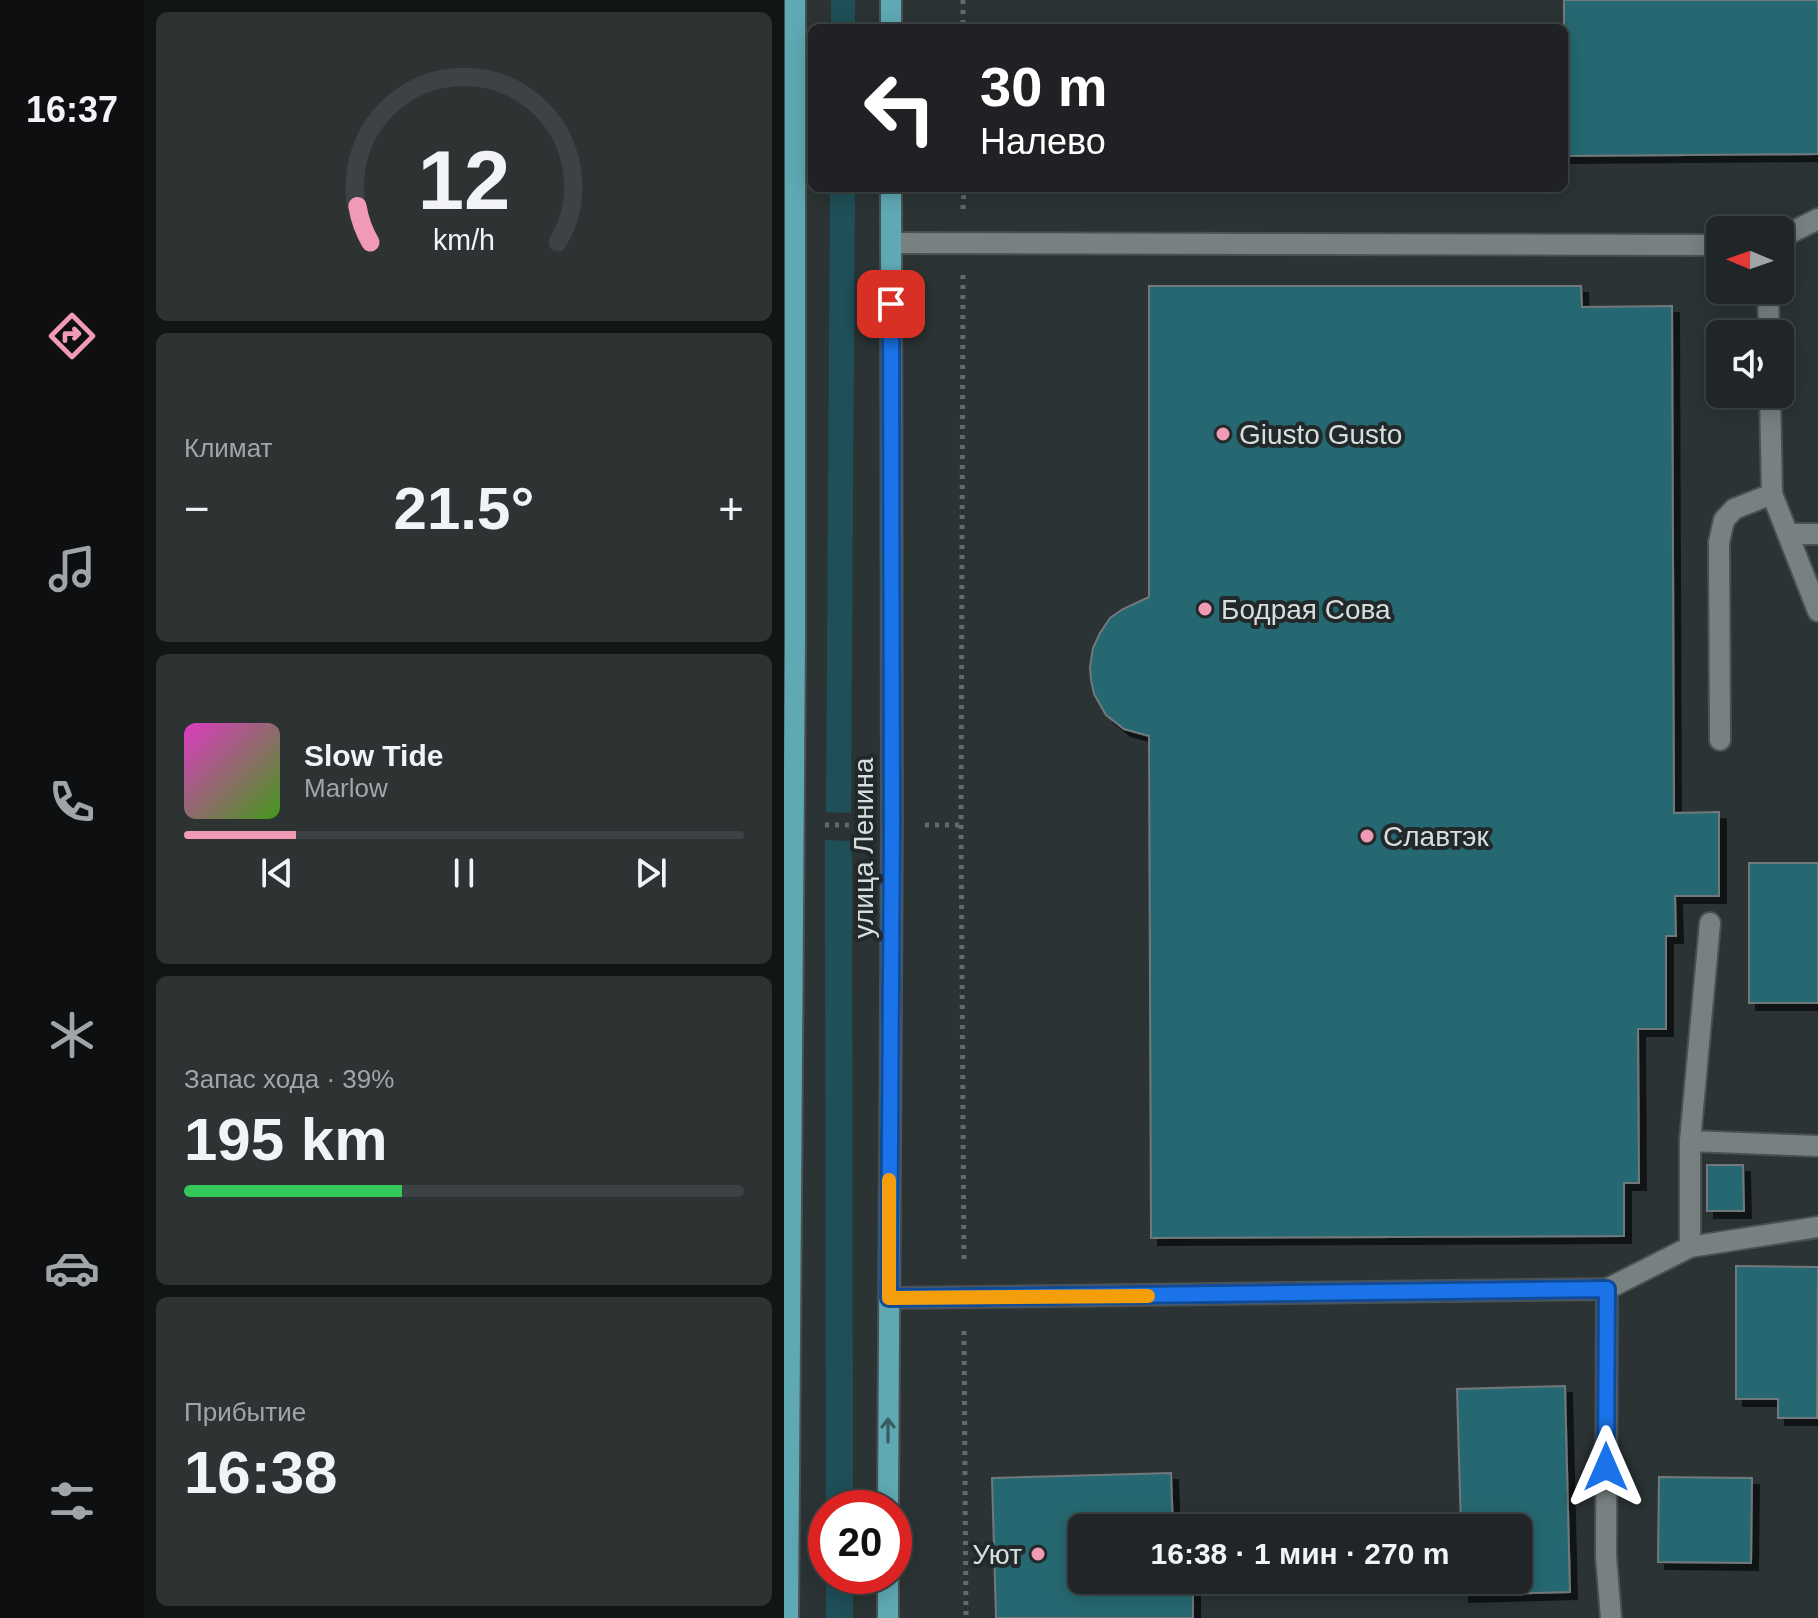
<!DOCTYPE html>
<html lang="ru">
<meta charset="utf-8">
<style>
:root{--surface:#202627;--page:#2d3233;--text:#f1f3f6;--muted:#a2a5a7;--line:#3d4344;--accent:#f09ab6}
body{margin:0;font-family:Helvetica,sans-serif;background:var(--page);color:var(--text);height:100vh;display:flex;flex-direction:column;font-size:30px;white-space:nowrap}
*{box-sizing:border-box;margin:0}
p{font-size:26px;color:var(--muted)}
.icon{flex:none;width:44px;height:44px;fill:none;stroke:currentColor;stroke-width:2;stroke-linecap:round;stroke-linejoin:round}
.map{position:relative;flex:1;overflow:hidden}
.drawer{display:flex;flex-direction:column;gap:12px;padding:12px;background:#121515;width:640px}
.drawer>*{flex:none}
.banner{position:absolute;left:24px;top:24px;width:760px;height:168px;border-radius:12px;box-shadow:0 4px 20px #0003,0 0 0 2px var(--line);background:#202124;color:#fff;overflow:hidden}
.needle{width:52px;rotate:272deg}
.tools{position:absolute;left:922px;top:216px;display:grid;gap:16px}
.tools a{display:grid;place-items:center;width:88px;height:88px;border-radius:12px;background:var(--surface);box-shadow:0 4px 20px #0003,0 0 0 2px var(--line);font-size:40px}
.speed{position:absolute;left:24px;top:1490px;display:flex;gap:16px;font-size:40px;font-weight:700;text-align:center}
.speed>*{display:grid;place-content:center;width:104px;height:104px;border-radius:50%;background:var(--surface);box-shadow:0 4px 20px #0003,0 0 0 2px var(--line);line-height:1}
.speed .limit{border:12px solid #d22;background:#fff;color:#111}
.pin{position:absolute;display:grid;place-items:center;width:68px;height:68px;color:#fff;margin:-34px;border-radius:16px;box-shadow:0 4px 12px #0006}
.me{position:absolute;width:88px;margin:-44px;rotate:0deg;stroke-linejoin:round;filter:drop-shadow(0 0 6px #0008)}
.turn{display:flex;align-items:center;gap:28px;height:168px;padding:0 40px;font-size:36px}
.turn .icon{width:104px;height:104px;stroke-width:2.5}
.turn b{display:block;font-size:56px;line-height:68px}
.big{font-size:60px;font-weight:800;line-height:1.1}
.drawer .widget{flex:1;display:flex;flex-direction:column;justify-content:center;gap:12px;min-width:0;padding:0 28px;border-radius:12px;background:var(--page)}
.drawer .dial{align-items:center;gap:0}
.dial svg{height:208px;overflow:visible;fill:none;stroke:var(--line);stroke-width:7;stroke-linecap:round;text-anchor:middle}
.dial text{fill:var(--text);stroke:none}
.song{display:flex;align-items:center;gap:24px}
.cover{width:96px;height:96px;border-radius:12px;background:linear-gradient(135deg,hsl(310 70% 55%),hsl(100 70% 35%))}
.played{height:8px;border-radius:4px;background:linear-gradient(90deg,var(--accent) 20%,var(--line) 20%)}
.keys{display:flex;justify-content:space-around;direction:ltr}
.heat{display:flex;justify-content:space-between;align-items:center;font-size:44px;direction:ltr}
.charge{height:12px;border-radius:6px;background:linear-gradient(90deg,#34c759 39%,var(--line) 0)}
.trip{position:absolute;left:284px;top:1514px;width:464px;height:80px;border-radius:12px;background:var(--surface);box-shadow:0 4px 20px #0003,0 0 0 2px var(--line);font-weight:800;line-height:80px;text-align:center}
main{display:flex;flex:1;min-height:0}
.tabs{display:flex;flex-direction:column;width:144px;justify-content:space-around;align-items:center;background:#0d0f10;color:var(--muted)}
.tabs .icon{width:56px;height:56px}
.tabs .on{color:var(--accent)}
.tabs b{font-size:36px;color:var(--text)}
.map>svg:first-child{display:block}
</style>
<main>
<nav class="tabs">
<b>16:37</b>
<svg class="icon on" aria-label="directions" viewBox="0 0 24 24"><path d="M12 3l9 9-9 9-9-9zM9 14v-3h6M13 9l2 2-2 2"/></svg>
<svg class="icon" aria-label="music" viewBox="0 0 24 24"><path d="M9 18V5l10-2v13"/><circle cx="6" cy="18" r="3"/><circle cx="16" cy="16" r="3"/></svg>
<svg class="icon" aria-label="phone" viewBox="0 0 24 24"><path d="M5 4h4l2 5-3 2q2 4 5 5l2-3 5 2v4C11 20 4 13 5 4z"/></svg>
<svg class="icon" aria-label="climate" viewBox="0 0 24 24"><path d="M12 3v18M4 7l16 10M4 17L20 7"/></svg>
<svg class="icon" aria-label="car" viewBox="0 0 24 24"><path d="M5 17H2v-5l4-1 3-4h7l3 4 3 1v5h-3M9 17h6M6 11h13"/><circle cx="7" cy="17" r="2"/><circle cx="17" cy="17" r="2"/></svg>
<svg class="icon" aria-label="filters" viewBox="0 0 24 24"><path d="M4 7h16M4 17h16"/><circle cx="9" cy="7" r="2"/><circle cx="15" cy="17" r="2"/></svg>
</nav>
<section class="drawer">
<div class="widget dial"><svg viewBox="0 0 100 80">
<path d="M14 69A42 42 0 1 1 86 69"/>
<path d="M14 69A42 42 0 0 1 9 55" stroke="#f09ab6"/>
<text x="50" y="56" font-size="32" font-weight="700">12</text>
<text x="50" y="72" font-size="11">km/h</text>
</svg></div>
<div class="widget"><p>Климат</p>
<div class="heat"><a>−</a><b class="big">21.5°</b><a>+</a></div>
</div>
<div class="widget">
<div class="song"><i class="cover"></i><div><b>Slow Tide</b><p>Marlow</p></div></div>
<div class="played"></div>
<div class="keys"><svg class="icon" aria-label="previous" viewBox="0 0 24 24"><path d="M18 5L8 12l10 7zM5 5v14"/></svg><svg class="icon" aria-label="pause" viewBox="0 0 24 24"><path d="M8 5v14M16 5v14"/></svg><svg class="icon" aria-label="next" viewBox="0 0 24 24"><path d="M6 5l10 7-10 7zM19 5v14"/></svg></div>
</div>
<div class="widget"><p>Запас хода · 39%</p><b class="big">195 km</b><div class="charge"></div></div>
<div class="widget"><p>Прибытие</p><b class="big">16:38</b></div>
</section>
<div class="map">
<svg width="1034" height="1618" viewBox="0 0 1034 1618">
<defs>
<filter id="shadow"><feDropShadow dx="7" dy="7" stdDeviation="0" flood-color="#0009"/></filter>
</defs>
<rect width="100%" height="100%" fill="#2b3334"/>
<g fill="#1f4f57">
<rect x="47" y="0" width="24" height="28"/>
<polygon points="46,188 71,188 67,813 42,812"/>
<polygon points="41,840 68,841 69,1508 42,1508 42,1576 69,1576 69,1618 42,1618"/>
</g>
<g fill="#266771" stroke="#71797b" stroke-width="2" filter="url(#shadow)">
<polygon points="780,0 1034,0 1034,154 780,156"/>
<polygon points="365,286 797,286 798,307 888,306 890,813 935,812 935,896 891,896 892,936 882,936 882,1029 854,1029 855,1183 840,1183 840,1236 367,1238 365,736 340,729 322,715 310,694 307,680 306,667 309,648 316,633 326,618 339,609 365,597"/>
<rect x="965" y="863" width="69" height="140"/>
<polygon points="923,1165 959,1165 960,1211 923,1211"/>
<polygon points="952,1266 1034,1267 1033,1418 994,1418 994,1399 952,1399"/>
<polygon points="781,1386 786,1592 678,1595 678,1580 734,1580 734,1528 677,1528 673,1389"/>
<polygon points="387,1473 389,1528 298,1528 298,1580 409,1580 409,1618 212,1618 208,1478"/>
<polygon points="875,1477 968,1478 967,1563 874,1562"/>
</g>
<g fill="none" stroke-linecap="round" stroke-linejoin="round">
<g stroke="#4b5152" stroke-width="24">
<g id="lane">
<polyline points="996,238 1034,219"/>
<polyline points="107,243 936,245"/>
<polyline points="984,290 985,334"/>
<polyline points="986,394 988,494 1034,611"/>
<polyline points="1004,534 1034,534"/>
<polyline points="936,740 935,542 940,520 950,509 988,494"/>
<polyline points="906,1141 1034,1146"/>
<polyline points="906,1247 906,1141 926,923"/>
<polyline points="823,1289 822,1556 827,1618"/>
<polyline points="105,1298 823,1289 906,1247 1034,1227"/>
</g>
</g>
<g stroke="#4b5152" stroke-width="24">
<g id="primary">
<polyline points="107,28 107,0"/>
<polyline points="104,1508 108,825 107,188"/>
<polyline points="4,1618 11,636 11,0"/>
<polyline points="104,1618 104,1576"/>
</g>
</g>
<g stroke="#636a6b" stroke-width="5" stroke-dasharray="4 6" stroke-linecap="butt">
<polyline points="179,0 179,28"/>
<polyline points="179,209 180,188"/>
<polyline points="179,275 177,825 180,1265"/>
<polyline points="41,825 75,825"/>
<polyline points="141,825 177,825"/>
<polyline points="180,1331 182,1618"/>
</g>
<use href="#lane" stroke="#788182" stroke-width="20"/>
<use href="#primary" stroke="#5fa9b4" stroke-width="20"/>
</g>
<defs><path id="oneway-shaft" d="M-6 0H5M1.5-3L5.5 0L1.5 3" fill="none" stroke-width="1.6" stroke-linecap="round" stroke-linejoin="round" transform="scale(2)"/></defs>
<use stroke="#3a5c61" href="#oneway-shaft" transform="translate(104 1430) rotate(-90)"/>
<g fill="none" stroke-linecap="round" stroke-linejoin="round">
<g stroke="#114b97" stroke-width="20">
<polyline id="route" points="107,304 108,825 105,1298 823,1289 822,1467"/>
</g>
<use href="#route" stroke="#1a73e8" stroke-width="14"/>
<polyline stroke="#f59e0b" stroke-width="14" points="105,1180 105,1298 364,1296"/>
</g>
<g fill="#f09ab6" stroke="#22292a" stroke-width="3">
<circle cx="439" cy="434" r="8"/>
<circle cx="421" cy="609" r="8"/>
<circle cx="583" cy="836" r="8"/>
<circle cx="254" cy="1554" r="8"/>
</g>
<g text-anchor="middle" stroke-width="8" stroke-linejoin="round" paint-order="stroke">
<g font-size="28" fill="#d8dddd" stroke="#22292a" text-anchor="start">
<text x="455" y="444">Giusto Gusto</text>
<text x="437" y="619">Бодрая Сова</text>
<text x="599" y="846">Славтэк</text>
<text x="238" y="1564" text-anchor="end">Уют</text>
</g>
<g font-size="28" fill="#d8dddd" stroke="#22292a">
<text transform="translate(79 848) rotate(-90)" y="10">улица Ленина</text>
</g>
</g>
</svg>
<div class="tools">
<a><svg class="needle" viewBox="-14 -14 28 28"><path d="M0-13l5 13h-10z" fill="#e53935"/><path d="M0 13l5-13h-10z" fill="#a2a5a7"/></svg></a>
<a><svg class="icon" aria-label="sound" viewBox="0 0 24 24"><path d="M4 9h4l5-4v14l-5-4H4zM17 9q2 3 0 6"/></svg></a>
</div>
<div class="speed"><div class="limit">20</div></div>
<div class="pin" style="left:107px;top:304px;background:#d93025"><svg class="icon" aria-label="arrive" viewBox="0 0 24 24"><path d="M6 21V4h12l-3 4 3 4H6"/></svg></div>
<svg class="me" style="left:822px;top:1467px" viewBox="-20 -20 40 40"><path d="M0-17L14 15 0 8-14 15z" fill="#1a73e8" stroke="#fff" stroke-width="4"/></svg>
<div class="trip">16:38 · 1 мин · 270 m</div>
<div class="banner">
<div class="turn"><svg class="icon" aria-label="left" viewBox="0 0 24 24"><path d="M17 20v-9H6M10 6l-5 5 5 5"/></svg><div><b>30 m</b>Налево</div></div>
</div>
</div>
</main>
